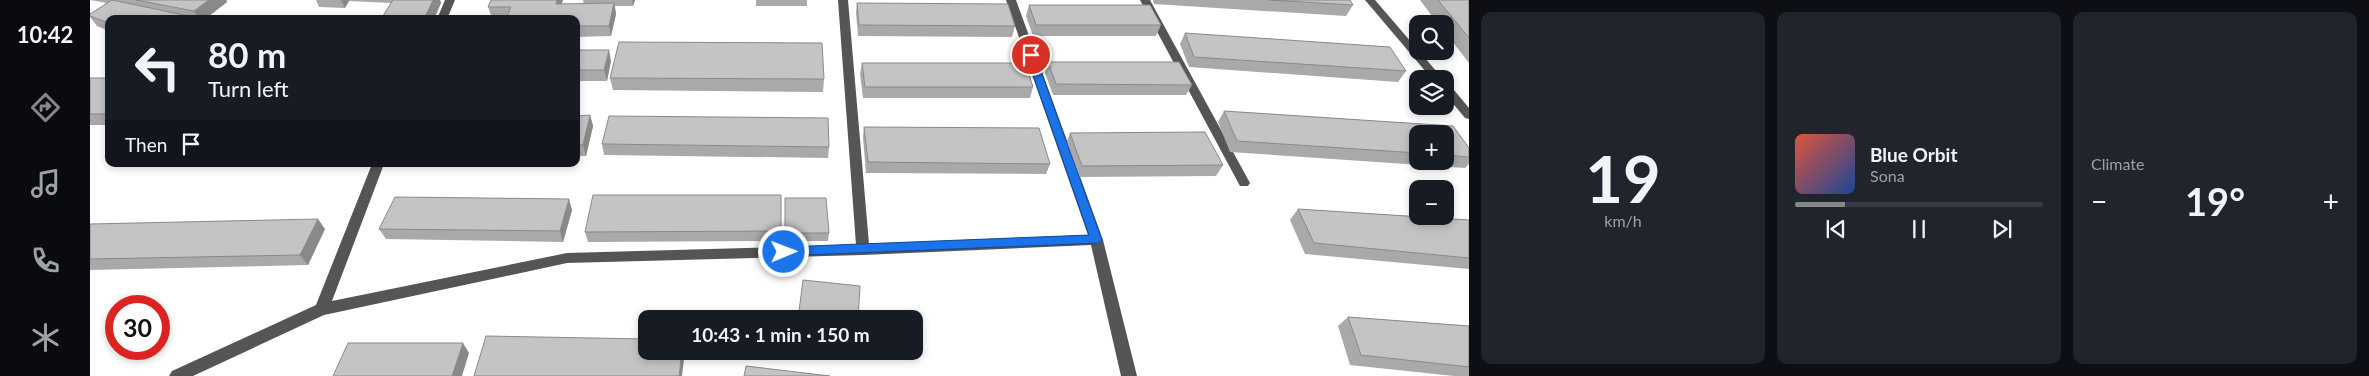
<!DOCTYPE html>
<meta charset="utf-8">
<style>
:root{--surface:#171b24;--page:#20242c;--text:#f1f3f6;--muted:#9ea1a6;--line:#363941;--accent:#858687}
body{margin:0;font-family:Lato,sans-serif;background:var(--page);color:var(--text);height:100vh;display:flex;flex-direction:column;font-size:19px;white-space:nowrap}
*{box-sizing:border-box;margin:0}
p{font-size:16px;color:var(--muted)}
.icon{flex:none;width:28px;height:28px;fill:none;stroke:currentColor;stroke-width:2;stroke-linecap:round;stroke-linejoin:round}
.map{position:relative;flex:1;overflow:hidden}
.drawer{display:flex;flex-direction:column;gap:12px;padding:12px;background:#0d0f14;width:900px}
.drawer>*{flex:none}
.banner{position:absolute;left:15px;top:15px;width:475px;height:152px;border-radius:10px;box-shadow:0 2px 8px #0003;background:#171b24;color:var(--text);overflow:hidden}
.fabs{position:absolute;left:1319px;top:15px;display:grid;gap:10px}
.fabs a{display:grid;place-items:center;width:45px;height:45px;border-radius:10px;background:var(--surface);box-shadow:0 2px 8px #0003;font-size:25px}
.speed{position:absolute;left:15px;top:295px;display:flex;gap:10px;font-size:25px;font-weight:700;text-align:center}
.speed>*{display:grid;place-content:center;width:65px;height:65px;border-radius:50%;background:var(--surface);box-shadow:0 2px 8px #0003;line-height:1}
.speed .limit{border:8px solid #d22;background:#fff;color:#111}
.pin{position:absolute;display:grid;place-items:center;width:42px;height:42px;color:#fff;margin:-21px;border:2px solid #fff;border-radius:50%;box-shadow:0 1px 5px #0007}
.me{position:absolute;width:55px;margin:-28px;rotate:89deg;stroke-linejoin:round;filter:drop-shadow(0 0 4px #0008)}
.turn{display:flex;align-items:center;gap:18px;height:105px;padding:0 20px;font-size:22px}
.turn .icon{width:65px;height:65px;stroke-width:2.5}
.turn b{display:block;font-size:35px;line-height:42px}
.then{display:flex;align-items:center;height:48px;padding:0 20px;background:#0003;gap:10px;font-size:19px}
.big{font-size:38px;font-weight:700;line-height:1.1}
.drawer .card{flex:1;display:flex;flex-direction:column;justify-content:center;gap:8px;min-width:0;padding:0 18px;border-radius:10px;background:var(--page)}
.drawer .dial{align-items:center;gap:0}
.dial b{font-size:65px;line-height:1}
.song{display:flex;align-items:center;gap:15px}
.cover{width:60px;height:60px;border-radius:8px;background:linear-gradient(135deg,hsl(10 70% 55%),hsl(220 70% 35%))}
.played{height:5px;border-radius:2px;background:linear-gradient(90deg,var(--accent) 20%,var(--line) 20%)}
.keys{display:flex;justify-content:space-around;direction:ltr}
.heat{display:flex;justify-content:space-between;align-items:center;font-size:28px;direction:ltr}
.drawer .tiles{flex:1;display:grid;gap:12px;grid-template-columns:repeat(3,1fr)}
.trip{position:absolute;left:548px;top:310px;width:285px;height:50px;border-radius:10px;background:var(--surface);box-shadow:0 2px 8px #0003;font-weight:700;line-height:50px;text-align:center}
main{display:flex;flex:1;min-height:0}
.tabs{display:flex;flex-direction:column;width:90px;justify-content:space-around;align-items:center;background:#090b0e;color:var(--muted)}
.tabs .icon{width:35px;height:35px}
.tabs .selected{color:var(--accent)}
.tabs b{font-size:22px;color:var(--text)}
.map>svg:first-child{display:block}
</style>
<main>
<nav class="tabs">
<b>10:42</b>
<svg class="icon selected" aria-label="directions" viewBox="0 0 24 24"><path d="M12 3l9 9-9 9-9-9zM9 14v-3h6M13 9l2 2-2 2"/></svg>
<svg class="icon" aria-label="music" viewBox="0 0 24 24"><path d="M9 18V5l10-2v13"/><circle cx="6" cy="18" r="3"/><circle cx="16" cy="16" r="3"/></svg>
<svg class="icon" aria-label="phone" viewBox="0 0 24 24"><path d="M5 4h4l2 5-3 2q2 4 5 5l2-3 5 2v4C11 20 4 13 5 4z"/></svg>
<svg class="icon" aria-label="climate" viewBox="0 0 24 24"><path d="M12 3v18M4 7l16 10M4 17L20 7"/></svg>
</nav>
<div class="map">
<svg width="1379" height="376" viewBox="0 0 1379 376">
<rect width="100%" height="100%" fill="#fff"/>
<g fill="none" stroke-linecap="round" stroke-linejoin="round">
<g fill="#555" fill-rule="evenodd">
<polygon points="355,0 365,0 357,19 347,19"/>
<polygon points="748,0 758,0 779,244 998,235 916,0 926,0 1013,240 1047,376 1031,376 1001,245 773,255 477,263 234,315 103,376 79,376 82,371 226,305 282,164 294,164 242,301 477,253 766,245"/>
<polygon points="1050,0 1060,0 1160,183 1158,186 1150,186"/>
<polygon points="1275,0 1285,0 1353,79 1342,79"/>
<polygon points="1355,83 1359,84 1379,108 1379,119 1375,118 1355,94"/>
</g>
</g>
<g fill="#a9a9a9" fill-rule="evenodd">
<polygon points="0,0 136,0 137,2 115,19 19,19 19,31 7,26 0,17 0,14 17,3"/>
<polygon points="226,0 350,0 351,3 344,19 291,19 301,3 259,1 255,8 229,7"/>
<polygon points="493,0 545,0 543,6 525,6 526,14 521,36 486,37 486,19 402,18 398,7 472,4 494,4"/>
<rect x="666" y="0" width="51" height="6"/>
<polygon points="1063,0 1260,0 1263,5 1256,16 1064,4"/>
<polygon points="1330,0 1379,0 1379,63 1355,32 1355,24 1348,24"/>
<polygon points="767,3 925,26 922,37 768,36 766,13"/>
<polygon points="939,5 1071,25 1066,36 943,36 936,16"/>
<polygon points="1095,33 1316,71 1308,82 1099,67 1090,44"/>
<polygon points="486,50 521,61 517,81 486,81"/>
<polygon points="958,62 1102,85 1096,95 963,95 955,73"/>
<polygon points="772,63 943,87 940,98 773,98 770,74"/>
<rect x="0" y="78" width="19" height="47"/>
<polygon points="520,78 734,79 733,92 523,90"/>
<path d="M1134 111 1363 126 1379 148V157L1367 156 1379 157V164L1375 168 1140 152 1128 122ZM1328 134H1355V161H1328Z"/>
<polygon points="500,115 503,126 496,156 486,156 486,116"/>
<polygon points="774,127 960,164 956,174 776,173 773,137"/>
<polygon points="980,133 1133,165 1126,176 988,177 976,144"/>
<polygon points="512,144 739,147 738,158 514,155"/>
<polygon points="691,195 691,241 498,242 495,232"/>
<polygon points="695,198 739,233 738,241 695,241"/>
<polygon points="1208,209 1379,220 1379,269 1215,254 1200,220"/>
<polygon points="482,210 473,242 296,239 289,229"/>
<polygon points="0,224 235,229 218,265 0,270"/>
<polygon points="1258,317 1379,326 1379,376 1364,376 1260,365 1248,326"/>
<polygon points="705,351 766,351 765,359 705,352"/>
</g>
<g fill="#898989">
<polygon points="119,0 136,0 137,2 115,19 109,19 104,11"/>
<polygon points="251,0 259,0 259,1 255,8"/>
<polygon points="343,0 350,0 351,3 344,19 334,19"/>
<polygon points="467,0 473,0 469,14 466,4"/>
<polygon points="542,0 545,0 543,6"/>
<polygon points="524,3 526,14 521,36 519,26"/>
<polygon points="519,50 521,61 517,81 514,70"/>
<polygon points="500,115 503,126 496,156 493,145"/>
<polygon points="479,199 482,210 473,242 470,231"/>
<polygon points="228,219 235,229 218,265 210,255"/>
<polygon points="373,343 379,353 372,376 362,376"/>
<polygon points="592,351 595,351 592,376 589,376"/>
</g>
<g fill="#c4c4c4" stroke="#898989">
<polygon points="22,0 108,18 19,19 19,23 0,16 0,14"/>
<polygon points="46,0 119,0 104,11"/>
<polygon points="303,0 343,0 334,19 291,19"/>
<polygon points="401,0 467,0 466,4 524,3 519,26 486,26 486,19 416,19 421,7 398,7"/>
<polygon points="1179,0 1260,0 1263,5"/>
<polygon points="1348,0 1379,0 1379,38"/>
<polygon points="767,3 918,4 925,26 769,25"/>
<polygon points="939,5 1060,5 1071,25 946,25"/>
<polygon points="1095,33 1300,47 1316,71 1104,57"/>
<polygon points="529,42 732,43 734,79 520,78"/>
<polygon points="486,50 519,50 514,70 486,70"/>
<polygon points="958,62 1089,62 1102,85 966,84"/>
<polygon points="772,63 935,63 943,87 775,87"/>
<polygon points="0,78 19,78 19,112 17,114 0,114"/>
<polygon points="1134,111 1363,126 1379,148 1379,157 1355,155 1355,134 1328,134 1328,153 1147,141"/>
<polygon points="500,115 493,145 486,145 486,116"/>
<polygon points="519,116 738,118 739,147 512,144"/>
<polygon points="774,127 949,128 960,164 778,162"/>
<polygon points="1115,132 1133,165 992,166 980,133"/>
<polygon points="503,195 691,195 691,231 495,232"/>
<polygon points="305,197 479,199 470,231 289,229"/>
<polygon points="695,198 736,198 739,233 695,233"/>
<polygon points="1208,209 1379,220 1379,258 1224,243"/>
<polygon points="228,219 210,255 0,259 0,224"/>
<polygon points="713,280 770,286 768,319 708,319"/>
<polygon points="1258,317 1379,326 1379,367 1271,355"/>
<polygon points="396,336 556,339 556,351 592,351 589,376 384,376"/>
<polygon points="258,343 373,343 362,376 243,376"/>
<polygon points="656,366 740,376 654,376"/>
</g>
<polygon fill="#1a73e8" stroke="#114b97" points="941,52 945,55 1012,240 1010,243 690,256 688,252 694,247 999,235 936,55"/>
</svg>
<div class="fabs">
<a><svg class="icon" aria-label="search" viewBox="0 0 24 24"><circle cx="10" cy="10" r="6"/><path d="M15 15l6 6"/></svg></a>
<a><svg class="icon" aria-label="layers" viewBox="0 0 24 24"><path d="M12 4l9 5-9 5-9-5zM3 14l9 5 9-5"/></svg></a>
<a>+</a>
<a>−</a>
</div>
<div class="speed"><div class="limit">30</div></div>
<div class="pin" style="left:941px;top:55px;background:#d93025"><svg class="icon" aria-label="arrive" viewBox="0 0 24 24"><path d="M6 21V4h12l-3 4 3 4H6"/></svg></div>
<svg class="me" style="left:694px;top:252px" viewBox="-20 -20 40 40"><circle r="17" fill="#1a73e8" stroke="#fff" stroke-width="3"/><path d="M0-11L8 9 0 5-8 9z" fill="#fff"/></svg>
<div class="trip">10:43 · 1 min · 150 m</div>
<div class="banner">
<div class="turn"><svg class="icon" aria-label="left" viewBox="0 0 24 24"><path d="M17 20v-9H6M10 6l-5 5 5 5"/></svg><div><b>80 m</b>Turn left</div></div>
<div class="then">Then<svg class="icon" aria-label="arrive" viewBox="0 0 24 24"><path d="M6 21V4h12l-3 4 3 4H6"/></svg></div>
</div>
</div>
<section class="drawer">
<div class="tiles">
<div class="card dial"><b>19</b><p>km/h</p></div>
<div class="card">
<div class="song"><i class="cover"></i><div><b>Blue Orbit</b><p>Sona</p></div></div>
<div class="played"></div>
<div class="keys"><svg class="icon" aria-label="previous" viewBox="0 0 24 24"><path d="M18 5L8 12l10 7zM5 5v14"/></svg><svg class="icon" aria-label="pause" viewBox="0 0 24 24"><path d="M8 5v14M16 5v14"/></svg><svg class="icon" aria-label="next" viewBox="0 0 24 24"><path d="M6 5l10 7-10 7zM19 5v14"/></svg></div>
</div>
<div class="card"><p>Climate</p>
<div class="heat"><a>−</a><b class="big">19°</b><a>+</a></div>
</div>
</div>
</section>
</main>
